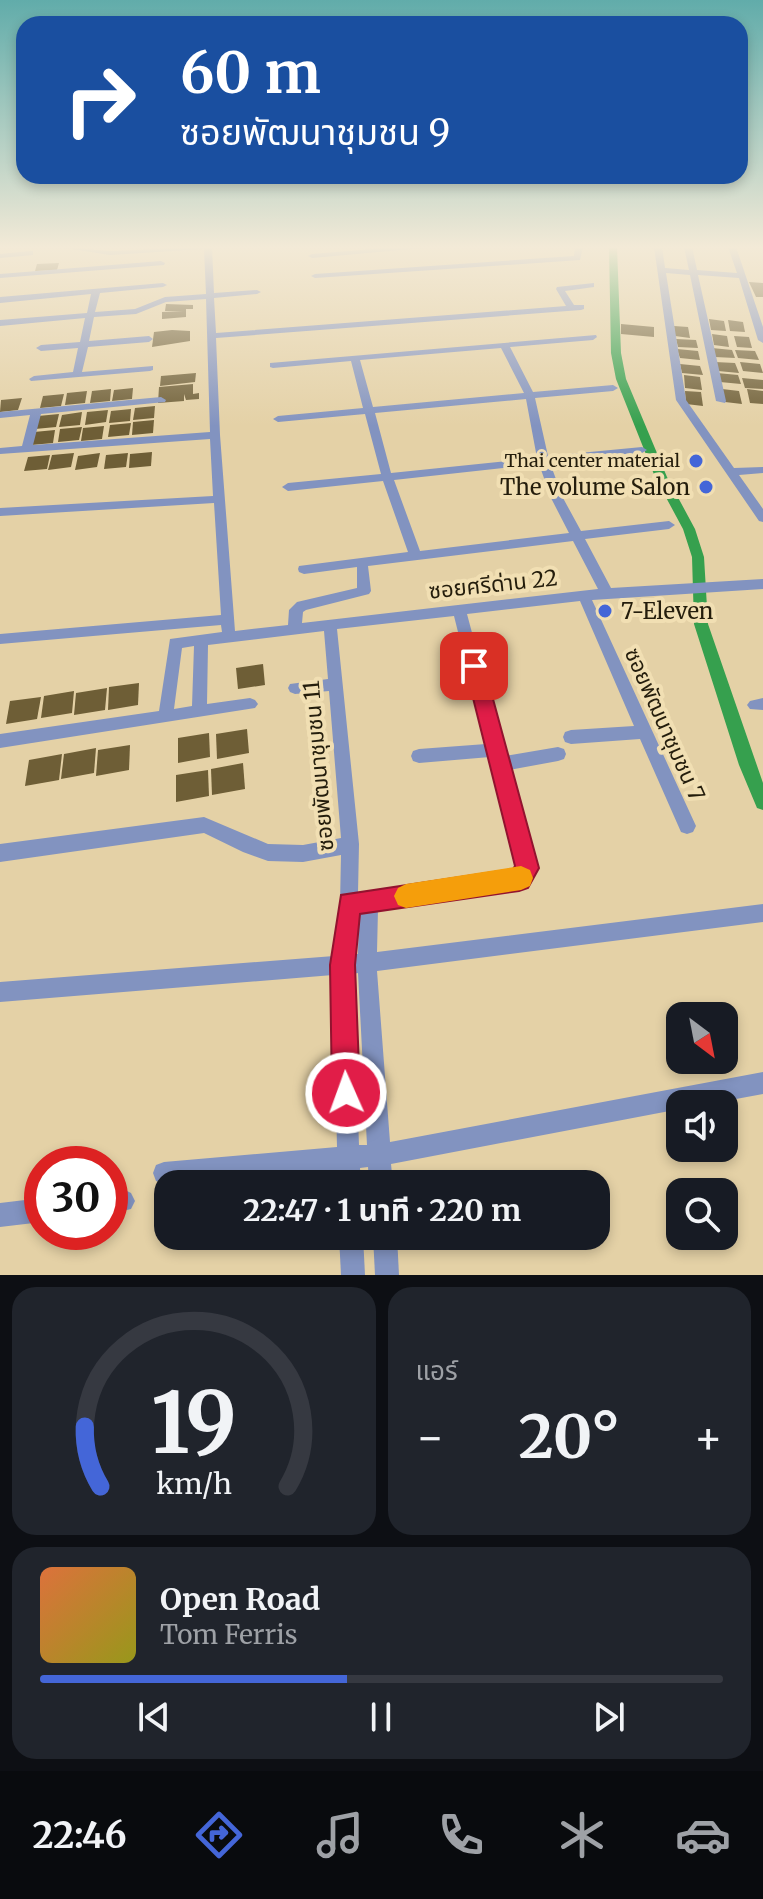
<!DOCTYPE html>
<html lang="th">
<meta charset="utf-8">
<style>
:root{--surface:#171b24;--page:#20242c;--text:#f1f3f6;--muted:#9ea1a6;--line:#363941;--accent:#4466d8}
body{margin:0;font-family:Merriweather,"Noto Sans Thai",serif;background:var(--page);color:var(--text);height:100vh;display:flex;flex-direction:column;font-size:30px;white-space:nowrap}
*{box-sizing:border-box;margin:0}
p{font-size:26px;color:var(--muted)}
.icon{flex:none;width:44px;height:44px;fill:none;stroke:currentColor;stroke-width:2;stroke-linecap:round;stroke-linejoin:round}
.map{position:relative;height:1275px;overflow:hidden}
.drawer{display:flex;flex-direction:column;gap:12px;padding:12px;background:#0d0f14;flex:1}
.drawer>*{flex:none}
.top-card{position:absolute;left:16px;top:16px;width:732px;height:168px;border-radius:24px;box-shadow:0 4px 12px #0003;background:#1a4fa0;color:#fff;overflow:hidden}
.needle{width:52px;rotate:148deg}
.controls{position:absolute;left:666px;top:1002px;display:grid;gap:16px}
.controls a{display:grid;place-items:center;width:72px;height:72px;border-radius:16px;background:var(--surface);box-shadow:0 4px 12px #0003;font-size:40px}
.speed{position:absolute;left:24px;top:1146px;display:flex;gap:16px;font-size:40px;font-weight:700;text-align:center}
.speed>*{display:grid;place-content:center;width:104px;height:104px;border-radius:50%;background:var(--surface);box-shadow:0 4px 12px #0003;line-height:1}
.speed .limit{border:12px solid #d22;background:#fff;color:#111}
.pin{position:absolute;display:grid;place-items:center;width:68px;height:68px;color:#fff;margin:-34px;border-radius:16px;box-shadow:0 4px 12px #0006}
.me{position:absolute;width:88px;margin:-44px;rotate:358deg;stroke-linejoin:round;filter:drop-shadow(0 0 6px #0008)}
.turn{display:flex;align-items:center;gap:28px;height:168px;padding:0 32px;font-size:36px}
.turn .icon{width:104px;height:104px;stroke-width:2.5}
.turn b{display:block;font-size:56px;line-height:68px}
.big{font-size:60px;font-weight:700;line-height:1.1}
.drawer .card{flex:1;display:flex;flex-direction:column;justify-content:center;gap:12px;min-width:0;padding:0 28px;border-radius:24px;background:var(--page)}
.drawer .dial{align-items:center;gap:0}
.dial svg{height:208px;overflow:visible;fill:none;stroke:var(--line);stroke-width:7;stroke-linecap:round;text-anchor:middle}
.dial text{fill:var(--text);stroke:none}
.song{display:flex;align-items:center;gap:24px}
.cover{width:96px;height:96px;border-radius:12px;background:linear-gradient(135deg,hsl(20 70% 55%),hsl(60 70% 35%))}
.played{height:8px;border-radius:4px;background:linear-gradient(90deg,var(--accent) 45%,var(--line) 45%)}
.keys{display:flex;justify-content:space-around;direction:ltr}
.heat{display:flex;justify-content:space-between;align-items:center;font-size:44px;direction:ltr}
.drawer .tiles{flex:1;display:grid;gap:12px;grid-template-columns:1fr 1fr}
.card:last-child{grid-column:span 2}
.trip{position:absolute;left:154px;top:1170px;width:456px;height:80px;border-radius:24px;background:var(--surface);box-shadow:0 4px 12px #0003;font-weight:700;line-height:80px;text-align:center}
.dock{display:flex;height:128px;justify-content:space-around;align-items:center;background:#090b0e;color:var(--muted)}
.dock .icon{width:56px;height:56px}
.dock .selected{color:var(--accent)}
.dock b{font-size:36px;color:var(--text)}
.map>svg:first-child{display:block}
</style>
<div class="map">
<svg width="763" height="1275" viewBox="0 0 763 1275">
<rect width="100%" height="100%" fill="#e4d1a6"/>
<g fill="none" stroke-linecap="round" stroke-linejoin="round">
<polygon fill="#36a04e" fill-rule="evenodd" points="609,247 617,247 621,353 626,379 667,477 695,529 704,557 708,624 763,783 763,810 757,808 739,765 694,624 692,557 683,529 655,477 616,379 611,353"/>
</g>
<g fill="#6e5e36">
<polygon points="59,263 57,270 35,271 37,264"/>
<polygon points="749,282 763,283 763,297 756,297"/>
<polygon points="166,304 193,305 193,309 186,309 186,317 162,319 162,312 183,311 165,311"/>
<polygon points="709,319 724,321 726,331 711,330"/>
<polygon points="728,320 743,322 745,332 730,331"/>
<polygon points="621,324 654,327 654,337 621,334"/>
<polygon points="674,326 688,327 690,338 675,336"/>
<polygon points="172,330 190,331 190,341 152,347 154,332"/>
<polygon points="712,334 727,336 729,347 714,345"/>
<polygon points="734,336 749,337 752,348 737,347"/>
<polygon points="676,339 696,340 698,348 678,347"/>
<polygon points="712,348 732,350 735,358 715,357"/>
<polygon points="677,349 698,351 700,360 680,358"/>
<polygon points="735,350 755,351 759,360 738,358"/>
<polygon points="715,362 735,363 739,373 718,371"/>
<polygon points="740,362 760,364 763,373 743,371"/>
<polygon points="680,364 700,366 703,375 682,373"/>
<polygon points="196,373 195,382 160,386 161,376"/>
<polygon points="717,373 738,375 741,384 720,382"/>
<polygon points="684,375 700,377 702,390 685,388"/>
<polygon points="742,378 763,380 763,389 745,388"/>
<polygon points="193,384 193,394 199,393 199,399 186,400 184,394 184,401 158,403 159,387"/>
<polygon points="133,388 132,399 112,401 114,390"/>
<polygon points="111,389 110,401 90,403 92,391"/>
<polygon points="722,389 739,391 742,404 725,402"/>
<polygon points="747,389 763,391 763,404 750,403"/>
<polygon points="87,391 85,403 65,405 67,393"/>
<polygon points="685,391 701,392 703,406 686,404"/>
<polygon points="64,394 61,406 40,408 43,396"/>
<polygon points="22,398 18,410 0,412 1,400"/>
<polygon points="155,406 154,418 133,420 135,408"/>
<polygon points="131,409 130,421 109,423 111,411"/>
<polygon points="108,410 106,422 85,425 87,412"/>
<polygon points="82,412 80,425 59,427 62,415"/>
<polygon points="59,414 56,427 35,429 38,416"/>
<polygon points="154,420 153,433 132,435 133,422"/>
<polygon points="131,423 129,435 108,437 110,425"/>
<polygon points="104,426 102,439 81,441 83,428"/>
<polygon points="82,427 79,440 58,442 60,429"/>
<polygon points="55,430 53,443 31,445 34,432"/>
<polygon points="152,452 151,466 129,468 130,454"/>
<polygon points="74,453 71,467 48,470 52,455"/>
<polygon points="100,453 97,467 75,470 78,456"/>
<polygon points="128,453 126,467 104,469 106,455"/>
<polygon points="50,455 47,469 24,471 28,457"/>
<polygon points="263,664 265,685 238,689 236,668"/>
<polygon points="139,683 138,705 108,710 109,687"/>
<polygon points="107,688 105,710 74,715 76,693"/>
<polygon points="74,691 72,713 41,718 44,696"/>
<polygon points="41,697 37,719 6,724 10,701"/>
<polygon points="247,729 249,753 217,759 216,734"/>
<polygon points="209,733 210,757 178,763 178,738"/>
<polygon points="130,745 129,770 96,776 98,750"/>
<polygon points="96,748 94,773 61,779 64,754"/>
<polygon points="62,754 59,780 25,786 29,760"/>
<polygon points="243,763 245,789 212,795 211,769"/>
<polygon points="208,770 209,796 176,802 176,775"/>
</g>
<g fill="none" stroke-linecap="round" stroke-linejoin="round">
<g fill="#8293c0" fill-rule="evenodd">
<path d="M59 247 110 251 212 247 214 293 257 290 261 292 257 294 214 298 216 333 566 306 556 289 557 287 594 283V287L565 291 574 305H584V309L581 310 216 338 220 435 235 631 288 625 289 610 297 602 357 588V567L304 574 299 572 298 569 299 566 408 552 383 481 288 491 282 487 288 483 381 474 365 414 278 422 273 419 278 416 363 408 351 361 273 368 270 367V363L596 335 597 337 593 340 510 347 533 392 613 385 618 388 613 391 535 398 548 456 642 447 647 450 642 453 550 463 563 498 581 531 669 521 675 525 669 529 585 539 611 588 763 579V589L592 600 696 826 693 832 687 834 681 832 640 739 571 744 565 742 563 737 565 732 571 730 634 726 580 601 467 614 505 756 558 747 564 749 566 754 564 759 558 761 509 770 536 868 525 885 519 888 378 909 377 952 763 904V922L377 971 390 1142 763 1072V1094L709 1104H680V1109L391 1164 393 1184H369L368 1167 360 1168 361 1184H337V1170L164 1184 156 1181 153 1173 156 1165 164 1162 337 1147 333 975 0 1002V982L334 956 340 904 341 855 303 862 268 861 243 852 204 833 0 862V844L204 817 268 844 303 845 341 838 329 691 295 694 290 692 288 688 290 684 328 679 324 631 208 645 207 704 250 698 255 700 258 704 255 708 0 748V734L159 711 170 639 222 632 221 625 0 644V634L221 615 214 503 0 516V508L213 496 210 439 0 454V448L22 446 30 415 0 418V412L161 397 166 400 165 402 41 414 33 445 210 432 206 299 166 302 136 314 94 317 89 341 149 336 153 339 149 342 88 347 82 372 153 366V370L150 371 31 381 29 379 34 376 73 372 78 348 41 351 36 348 41 345 80 342 85 318 0 326V320L87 313 91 294 0 303V297L163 283 167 285 163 287 100 293 95 312 135 309 165 297 206 294 204 249 110 255ZM501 348 524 393 373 407 360 360ZM526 399 537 458 391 473 375 413ZM539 464 551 498 569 533 420 551 394 480ZM573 541 598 589 302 623 303 612 306 610 369 594 371 591 368 566ZM454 616 486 744 419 749 413 751 411 756 413 761 419 763 490 757 518 866 514 871 358 893 359 844 337 629ZM194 646 192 706 174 709 182 648ZM358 912H359L358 954H354ZM358 973 367 1145H359L353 974Z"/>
<polygon points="397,247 434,247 312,258 308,256 312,254"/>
<polygon points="575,247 583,247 580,260 315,278 311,276 315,274 574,256"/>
<polygon points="654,247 662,247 665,268 689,270 684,247 692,247 697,270 737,273 728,247 736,247 763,327 763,343 758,340 739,278 698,275 726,401 725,403 716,401 690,275 666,273 686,400 734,468 763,467 763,473 739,475 763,509 763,522 759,521 676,400"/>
<polygon points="30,251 33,251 33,255 0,258 0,254"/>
<polygon points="161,261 165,263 164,265 0,278 0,274"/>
<polygon points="763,698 763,710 750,709 747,705 750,701"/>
<polygon points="123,1189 131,1193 135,1201 131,1209 110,1214 110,1190"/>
<polygon points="42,1198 42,1222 0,1227 0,1203"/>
<polygon points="339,1236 363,1236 365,1275 341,1275"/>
<polygon points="373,1236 397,1236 399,1275 375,1275"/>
</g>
</g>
<linearGradient id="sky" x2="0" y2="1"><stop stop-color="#61acaa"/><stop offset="0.58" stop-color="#f3ead7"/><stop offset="1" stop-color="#f3ead7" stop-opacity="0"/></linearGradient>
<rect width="763" height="426" fill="url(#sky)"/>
<polygon fill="#e11d48" stroke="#92132f" stroke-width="2" points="474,658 481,661 484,666 539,868 528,888 519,891 360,914 355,965 360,1093 356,1103 346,1107 336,1103 332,1093 330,965 341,895 513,869 515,866 465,666 468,661"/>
<polygon fill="#f59e0b" points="521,866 530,870 533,878 530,886 521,890 406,908 398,905 394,896 398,888 406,884"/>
<g fill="#4466d8" stroke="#f1dfb3" stroke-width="3">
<circle cx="696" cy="461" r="8"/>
<circle cx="706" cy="487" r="8"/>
<circle cx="605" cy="611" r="8"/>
</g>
<g text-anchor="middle" stroke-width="8" stroke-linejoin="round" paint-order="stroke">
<g font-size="18" fill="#241d0c" stroke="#f1dfb3" text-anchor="end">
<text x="680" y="467">Thai center material</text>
</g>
<g font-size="22" fill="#241d0c" stroke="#f1dfb3" text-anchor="end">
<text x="690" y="495">The volume Salon</text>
<text x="621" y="619" text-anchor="start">7-Eleven</text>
</g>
<g font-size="22" fill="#241d0c" stroke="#f1dfb3">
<text transform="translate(493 584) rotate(-6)" y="8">ซอยศรีด่าน 22</text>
<text transform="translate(665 724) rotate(66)" y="8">ซอยพัฒนาชุมชน 7</text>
<text transform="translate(318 766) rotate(-95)" y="8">ซอยพัฒนาชุมชน 11</text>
</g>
</g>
</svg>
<div class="controls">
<a><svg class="needle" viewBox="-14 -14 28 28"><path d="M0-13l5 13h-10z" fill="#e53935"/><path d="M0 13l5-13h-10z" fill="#9ea1a6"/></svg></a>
<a><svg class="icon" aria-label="sound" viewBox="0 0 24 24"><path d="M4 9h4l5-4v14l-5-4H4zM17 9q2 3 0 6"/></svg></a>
<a><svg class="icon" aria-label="search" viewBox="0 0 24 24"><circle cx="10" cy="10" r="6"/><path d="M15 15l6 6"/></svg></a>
</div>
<div class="speed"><div class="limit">30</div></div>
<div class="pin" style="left:474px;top:666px;background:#d93025"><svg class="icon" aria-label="arrive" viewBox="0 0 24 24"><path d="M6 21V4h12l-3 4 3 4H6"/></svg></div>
<svg class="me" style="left:346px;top:1093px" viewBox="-20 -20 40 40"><circle r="17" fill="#e11d48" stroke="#fff" stroke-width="3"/><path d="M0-11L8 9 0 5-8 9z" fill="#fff"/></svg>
<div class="trip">22:47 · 1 นาที · 220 m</div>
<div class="top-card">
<div class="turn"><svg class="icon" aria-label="right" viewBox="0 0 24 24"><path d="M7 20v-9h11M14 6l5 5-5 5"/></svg><div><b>60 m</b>ซอยพัฒนาชุมชน 9</div></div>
</div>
</div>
<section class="drawer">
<div class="tiles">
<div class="card dial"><svg viewBox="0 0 100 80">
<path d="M14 69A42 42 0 1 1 86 69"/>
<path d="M14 69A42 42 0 0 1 8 46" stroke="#4466d8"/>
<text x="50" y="56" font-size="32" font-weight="700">19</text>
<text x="50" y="72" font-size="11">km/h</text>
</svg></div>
<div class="card"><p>แอร์</p>
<div class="heat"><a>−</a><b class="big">20°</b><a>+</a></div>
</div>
<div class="card">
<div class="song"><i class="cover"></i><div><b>Open Road</b><p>Tom Ferris</p></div></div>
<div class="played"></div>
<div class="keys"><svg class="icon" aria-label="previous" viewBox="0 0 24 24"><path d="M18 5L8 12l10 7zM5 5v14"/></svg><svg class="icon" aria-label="pause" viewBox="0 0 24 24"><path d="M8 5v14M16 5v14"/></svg><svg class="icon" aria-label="next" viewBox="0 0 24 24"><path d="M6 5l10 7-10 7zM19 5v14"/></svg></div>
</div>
</div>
</section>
<nav class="dock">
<b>22:46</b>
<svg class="icon selected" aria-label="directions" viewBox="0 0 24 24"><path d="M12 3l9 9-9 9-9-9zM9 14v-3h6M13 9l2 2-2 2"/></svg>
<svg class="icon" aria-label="music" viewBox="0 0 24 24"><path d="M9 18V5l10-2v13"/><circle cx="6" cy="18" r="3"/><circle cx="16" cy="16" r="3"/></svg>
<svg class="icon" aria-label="phone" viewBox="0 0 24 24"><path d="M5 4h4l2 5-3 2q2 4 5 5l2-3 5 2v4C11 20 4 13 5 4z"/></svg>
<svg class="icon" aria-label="climate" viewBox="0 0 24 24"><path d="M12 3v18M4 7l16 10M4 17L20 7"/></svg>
<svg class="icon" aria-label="car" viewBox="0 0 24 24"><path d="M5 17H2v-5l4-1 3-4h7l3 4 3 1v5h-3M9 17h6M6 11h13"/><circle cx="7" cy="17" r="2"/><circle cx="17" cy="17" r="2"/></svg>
</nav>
